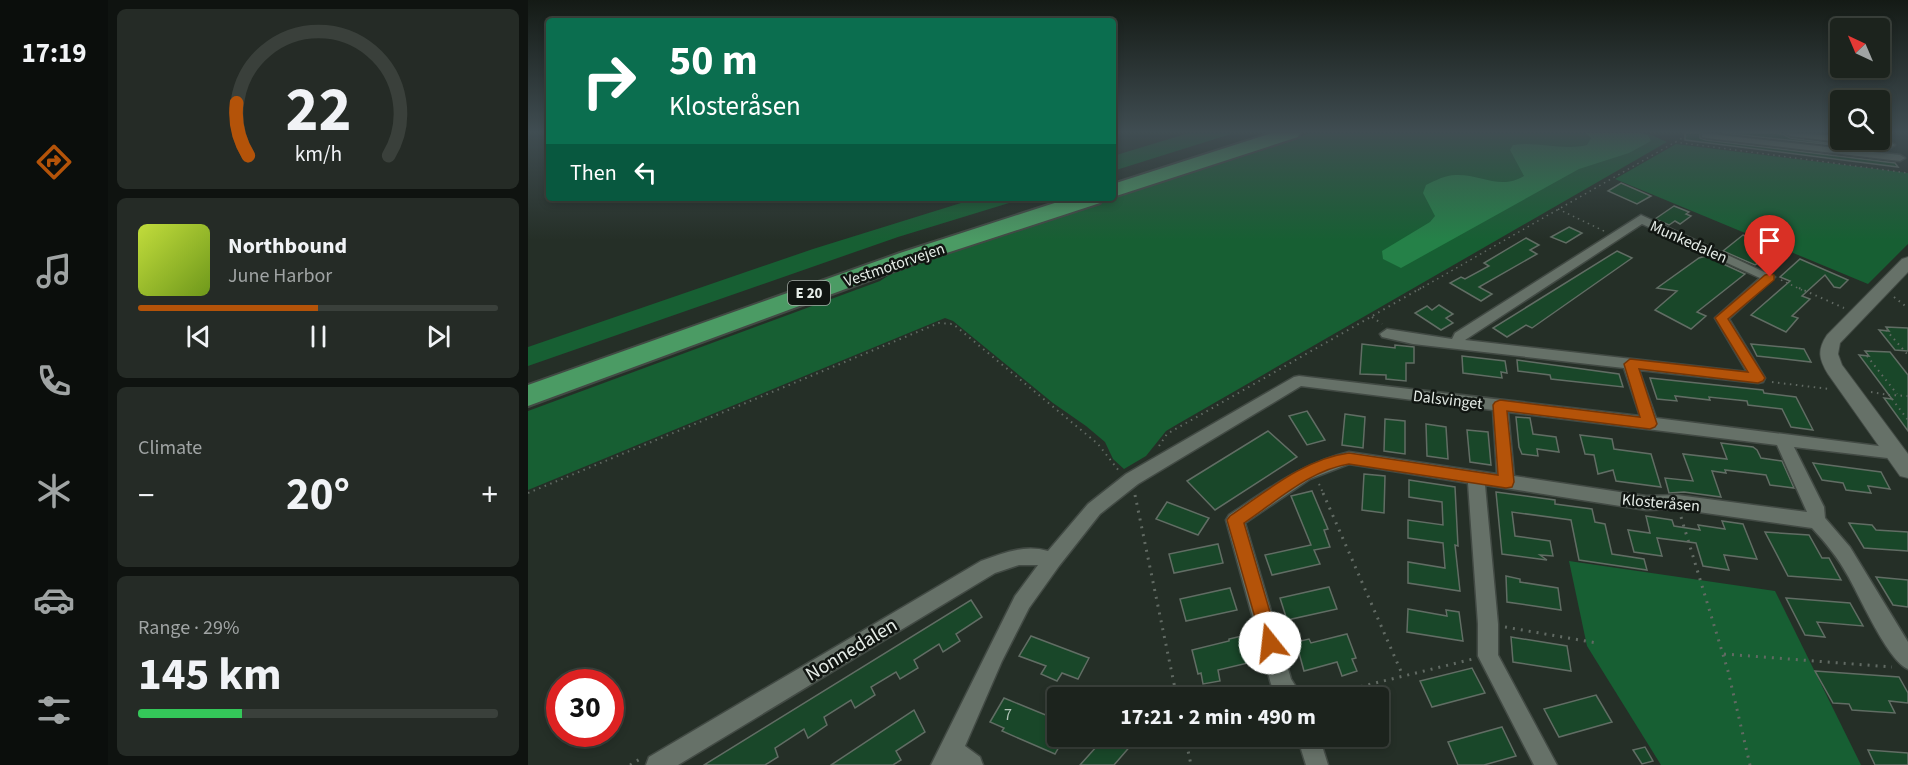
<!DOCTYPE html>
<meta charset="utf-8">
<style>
:root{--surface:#1c231d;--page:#252b26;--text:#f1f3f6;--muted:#a0a4a4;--line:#3a403b;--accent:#b45309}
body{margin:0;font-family:"Source Sans 3",sans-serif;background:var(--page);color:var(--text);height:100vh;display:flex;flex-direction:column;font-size:22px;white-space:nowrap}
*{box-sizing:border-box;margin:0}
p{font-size:20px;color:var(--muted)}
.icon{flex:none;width:33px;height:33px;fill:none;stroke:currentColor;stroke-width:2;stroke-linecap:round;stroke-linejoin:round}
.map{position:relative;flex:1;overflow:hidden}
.panel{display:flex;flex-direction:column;gap:9px;padding:9px;background:#0f1310;width:420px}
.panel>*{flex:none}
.banner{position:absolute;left:18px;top:18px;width:570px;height:183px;border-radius:6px;box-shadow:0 3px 9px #0003,0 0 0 2px var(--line);background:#0b6e4f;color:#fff;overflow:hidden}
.needle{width:39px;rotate:316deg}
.controls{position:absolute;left:1302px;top:18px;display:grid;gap:12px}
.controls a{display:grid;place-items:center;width:60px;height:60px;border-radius:6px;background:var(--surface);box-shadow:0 3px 9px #0003,0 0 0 2px var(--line);font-size:30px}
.speed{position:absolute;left:18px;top:669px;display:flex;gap:12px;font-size:30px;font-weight:700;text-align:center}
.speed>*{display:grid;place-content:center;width:78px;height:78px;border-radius:50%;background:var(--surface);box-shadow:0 3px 9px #0003,0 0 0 2px var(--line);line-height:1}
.speed .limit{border:9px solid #d22;background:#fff;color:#111}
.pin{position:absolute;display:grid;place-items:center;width:51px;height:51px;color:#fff;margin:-62px -26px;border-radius:50% 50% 50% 0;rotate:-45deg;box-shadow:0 0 6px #0007}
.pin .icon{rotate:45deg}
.me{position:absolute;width:66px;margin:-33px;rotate:344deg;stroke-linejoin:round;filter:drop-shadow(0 0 4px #0008)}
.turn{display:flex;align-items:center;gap:21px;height:126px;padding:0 24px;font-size:27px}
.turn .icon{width:78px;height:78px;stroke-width:2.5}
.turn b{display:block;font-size:42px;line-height:51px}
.then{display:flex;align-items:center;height:57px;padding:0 24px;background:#0003;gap:12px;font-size:22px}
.big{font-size:45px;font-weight:700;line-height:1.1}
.panel .widget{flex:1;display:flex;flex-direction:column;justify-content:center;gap:9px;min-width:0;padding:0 21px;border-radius:9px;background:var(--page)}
.panel .dial{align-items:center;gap:0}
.dial svg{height:156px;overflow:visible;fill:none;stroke:var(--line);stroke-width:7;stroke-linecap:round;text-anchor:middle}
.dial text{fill:var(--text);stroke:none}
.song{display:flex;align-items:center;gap:18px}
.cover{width:72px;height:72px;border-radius:9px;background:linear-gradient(135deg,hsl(70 70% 55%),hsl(80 70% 35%))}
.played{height:6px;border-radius:3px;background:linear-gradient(90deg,var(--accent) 50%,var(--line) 50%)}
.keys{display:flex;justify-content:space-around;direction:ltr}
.heat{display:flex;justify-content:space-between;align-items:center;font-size:33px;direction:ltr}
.charge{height:9px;border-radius:4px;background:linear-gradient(90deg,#34c759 29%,var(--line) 0)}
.trip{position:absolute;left:519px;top:687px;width:342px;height:60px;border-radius:6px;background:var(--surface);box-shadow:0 3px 9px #0003,0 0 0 2px var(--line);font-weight:700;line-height:60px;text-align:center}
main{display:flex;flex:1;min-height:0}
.tab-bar{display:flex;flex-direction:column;width:108px;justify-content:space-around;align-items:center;background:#0b0e0c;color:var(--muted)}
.tab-bar .icon{width:42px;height:42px}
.tab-bar .selected{color:var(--accent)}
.tab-bar b{font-size:27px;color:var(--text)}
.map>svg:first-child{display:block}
</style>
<main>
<nav class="tab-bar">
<b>17:19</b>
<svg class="icon selected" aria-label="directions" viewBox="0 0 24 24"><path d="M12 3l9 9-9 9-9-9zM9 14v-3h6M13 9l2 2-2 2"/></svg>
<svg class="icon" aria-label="music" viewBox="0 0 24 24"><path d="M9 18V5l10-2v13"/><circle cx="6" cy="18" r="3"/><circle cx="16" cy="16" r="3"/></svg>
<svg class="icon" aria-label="phone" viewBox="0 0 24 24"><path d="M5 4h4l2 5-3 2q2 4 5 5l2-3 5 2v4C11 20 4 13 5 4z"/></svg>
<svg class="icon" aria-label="climate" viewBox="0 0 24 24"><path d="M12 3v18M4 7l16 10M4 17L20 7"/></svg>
<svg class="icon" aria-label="car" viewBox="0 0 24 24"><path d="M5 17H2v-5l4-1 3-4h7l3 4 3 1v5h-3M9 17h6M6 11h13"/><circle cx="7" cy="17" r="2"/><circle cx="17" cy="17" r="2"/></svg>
<svg class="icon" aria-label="filters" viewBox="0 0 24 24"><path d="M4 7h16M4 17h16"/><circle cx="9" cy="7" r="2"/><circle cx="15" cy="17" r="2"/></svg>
</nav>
<section class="panel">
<div class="widget dial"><svg viewBox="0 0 100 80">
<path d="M14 69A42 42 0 1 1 86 69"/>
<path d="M14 69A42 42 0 0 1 8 42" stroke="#b45309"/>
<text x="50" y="56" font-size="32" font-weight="700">22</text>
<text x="50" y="72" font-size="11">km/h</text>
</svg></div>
<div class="widget">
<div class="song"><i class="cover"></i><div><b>Northbound</b><p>June Harbor</p></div></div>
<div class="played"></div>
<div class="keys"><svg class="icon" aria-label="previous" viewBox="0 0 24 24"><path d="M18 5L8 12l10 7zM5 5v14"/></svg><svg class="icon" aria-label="pause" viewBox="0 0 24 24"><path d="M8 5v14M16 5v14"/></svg><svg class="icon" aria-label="next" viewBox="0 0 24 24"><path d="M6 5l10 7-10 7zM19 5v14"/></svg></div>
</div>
<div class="widget"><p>Climate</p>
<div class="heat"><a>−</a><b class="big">20°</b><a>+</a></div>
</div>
<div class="widget"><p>Range · 29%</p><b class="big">145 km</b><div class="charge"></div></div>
</section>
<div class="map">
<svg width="1380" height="765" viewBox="0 0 1380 765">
<rect width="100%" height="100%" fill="#252f27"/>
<g fill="#175f33">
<polygon points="661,133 706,133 585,171 585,156"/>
<polygon points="782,133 1119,133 1139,142 648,425 638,431 618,456 596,469 585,459 577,442 558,426 525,403 425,321 417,318 0,490 0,411 352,281 369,270"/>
<polygon points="1148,144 1380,173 1380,244 1340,284 1087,179"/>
<polygon points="449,198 497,198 370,237 0,366 0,347 285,249"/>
<polygon points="1041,561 1247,591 1333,765 1133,765 1059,646"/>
</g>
<path fill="#258148" d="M1058 133H1113L1120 135 1123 141 1101 153 1051 169 873 268 855 259 854 251 902 222 907 216 895 193 898 185C908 180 919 174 930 175 954 175 973 190 996 176L982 150 985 145C1010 141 1034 151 1059 145L1063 138Z"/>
<g fill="#194729" stroke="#616d64" stroke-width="1.5">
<polygon points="1157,133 1172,133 1172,138 1178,140 1367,163 1370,167 1157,140"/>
<polygon points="1195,133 1246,133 1255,134 1262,138 1359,151"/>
<polygon points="1093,183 1123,196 1109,204 1080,191"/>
<polygon points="1146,206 1161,212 1158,214 1163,216 1152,224 1147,221 1141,225 1127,219"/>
<polygon points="1041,227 1054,233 1038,243 1023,237"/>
<polygon points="1215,235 1242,247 1227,260 1232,262 1227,265 1195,251"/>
<polygon points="998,238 1011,245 1002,250 1009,254 951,287 964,294 953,301 922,283 933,277 937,279 961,266 956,263"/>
<polygon points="1089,251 1104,258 1004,328 998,325 979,337 965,328"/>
<polygon points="1178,256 1217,274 1169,312 1178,316 1163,329 1127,310 1149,291 1129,288 1171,258"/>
<polygon points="1272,259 1320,280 1312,288 1306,287 1297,275 1274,296 1282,299 1264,316 1270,318 1258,332 1223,315 1262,281 1252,277"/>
<polygon points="911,305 925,314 918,318 925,323 913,330 887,313 899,306 904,310"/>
<polygon points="1358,327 1380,328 1380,351 1367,350 1351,330 1361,331"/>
<polygon points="834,344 867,348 867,345 886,347 886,363 878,363 878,381 858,379 858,375 832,374"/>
<polygon points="1223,344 1276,349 1283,362 1229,356"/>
<polygon points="1337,351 1362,352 1380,375 1380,431 1356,398 1364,399 1331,355 1341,356"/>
<polygon points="934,356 977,361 979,373 973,372 974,378 935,373"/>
<polygon points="989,360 1091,374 1095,387 1023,379 1022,375 990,371"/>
<polygon points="1122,378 1235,390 1236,393 1268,397 1285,430 1263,427 1254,409 1220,405 1219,401 1181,397 1182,400 1147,396 1149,401 1129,399"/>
<polygon points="779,411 797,440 779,445 761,416"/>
<polygon points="817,414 837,417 835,448 814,445"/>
<polygon points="988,417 1002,418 1005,434 1028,437 1031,452 1009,449 1010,456 994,454 991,447"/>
<polygon points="857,419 877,421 877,454 856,451"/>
<polygon points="898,424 918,427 920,459 899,456"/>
<polygon points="939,430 960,432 963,465 942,462"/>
<polygon points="740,431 769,457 687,510 659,481"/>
<polygon points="1052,435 1084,439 1086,449 1123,454 1133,487 1088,481 1085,470 1070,474 1066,455 1057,454"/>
<polygon points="1193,443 1225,447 1229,450 1233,458 1254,461 1266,488 1242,485 1238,475 1197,470 1198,473 1184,471 1193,497 1156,492 1141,493 1137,478 1165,481 1155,454 1199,459"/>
<polygon points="1285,463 1353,472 1362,489 1340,486 1343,493 1318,490 1315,483 1294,480"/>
<polygon points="836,474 857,476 856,513 834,510"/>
<polygon points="881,480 927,487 930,546 927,545 932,591 880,583 880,562 917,568 915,543 880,538 880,520 915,525 914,502 881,497"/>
<polygon points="784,491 800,529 796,530 802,547 786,550 792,564 744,575 737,555 783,545 763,496"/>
<polygon points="968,492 1027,500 1027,504 1064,509 1067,522 1077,524 1084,554 1116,559 1119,570 1051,560 1043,520 984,512 987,536 1022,541 1025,556 1012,555 1019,560 974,554"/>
<polygon points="639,502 681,518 670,535 628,519"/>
<polygon points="1118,516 1144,520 1146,526 1172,530 1170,525 1197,529 1194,521 1215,524 1229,559 1196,555 1201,570 1175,566 1168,543 1129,538 1134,556 1106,552 1100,530 1122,533"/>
<polygon points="1321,523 1344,525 1348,530 1380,532 1380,551 1336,548"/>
<polygon points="1237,532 1281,535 1294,558 1301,558 1313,580 1260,576"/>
<polygon points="690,544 695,563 646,573 641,554"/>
<polygon points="978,576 992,579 992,582 1030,588 1033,610 979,602"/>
<polygon points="1348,577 1380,580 1380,607 1365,605"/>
<polygon points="801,587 809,609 759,620 752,598"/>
<polygon points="702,588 709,610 658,621 652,599"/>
<polygon points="1258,598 1322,603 1335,626 1289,622 1297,637 1277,635"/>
<polygon points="443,600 454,617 428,634 432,641 415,652 411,644 386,660 390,668 372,679 368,672 343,687 347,695 327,708 323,700 296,717 299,725 280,738 276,729 247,748 250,757 237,765 176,765"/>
<polygon points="880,609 919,616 918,610 931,612 935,641 879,632"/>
<polygon points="819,634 828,658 824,659 829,671 814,676 809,662 776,671 768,642 781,639 783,643"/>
<polygon points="503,636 561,658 550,679 534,673 529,681 513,674 518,666 491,656"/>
<polygon points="714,636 724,662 690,670 692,681 675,684 673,673 670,674 664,650 701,641 701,639"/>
<polygon points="983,637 1039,646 1043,671 985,662"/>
<polygon points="944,668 957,693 904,707 892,681"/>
<polygon points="1287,671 1371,677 1380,693 1380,703 1361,701 1367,713 1324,710 1321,704 1305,703"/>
<polygon points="1068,695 1084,722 1031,737 1016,709"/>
<polygon points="476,698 530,720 530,736 537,736 527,754 474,731 476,728 462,722"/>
<polygon points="386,710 397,732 368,751 373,760 365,765 303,765"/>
<polygon points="974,727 988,756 956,765 930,765 920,742"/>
<polygon points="578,736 611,736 586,765 552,765"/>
<polygon points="1117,747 1125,761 1114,764 1105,750"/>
<polygon points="1340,750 1380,753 1380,765 1347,765"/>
</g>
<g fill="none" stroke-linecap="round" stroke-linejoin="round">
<g stroke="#424a44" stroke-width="3">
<g id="minor">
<polygon points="1174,133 1372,155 1377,158 1372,161 1178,138 1174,137"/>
<path d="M1257 133 1312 136V140C1328 140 1354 136 1367 145L1362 148 1262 136Z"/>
<path d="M1113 215 1247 277 1201 319 1237 378 1235 382 1230 383 1111 370 1128 418 1374 449 1376 453 1374 457 1368 459 1266 447 1296 507 1297 518 1322 547 1380 642V669C1360 661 1332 597 1320 576 1310 558 1298 543 1284 528L1149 509 1118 510 957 485 970 624V655L1029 765H1006L950 656V624L940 483 821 464 782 479 717 523 763 679 775 698H751L743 684 698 520 701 515C740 489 775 463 821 452L969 474 965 410 773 386 610 484 572 514 531 566 501 608 474 661 437 746 452 757 455 765H403L487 596 510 565H491L467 573 150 765H118L121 757 453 561C475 553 497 544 520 551L560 504 598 474 766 377 771 376 1112 416 1096 368 885 344 854 337 852 334 859 329 924 339 927 333ZM1114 224 1232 278 1187 318 1219 372 937 340ZM980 412 1249 445 1279 512 1149 495 1118 496 986 476Z"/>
<polygon points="769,736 791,736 800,765 778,765"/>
</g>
</g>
<g stroke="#424a44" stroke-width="2">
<path id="tertiary" d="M1380 257V272L1312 343 1310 354 1314 365 1380 454V478L1372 476 1300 374C1291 359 1289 350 1299 335L1374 259Z"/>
</g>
<g stroke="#424a44" stroke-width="4">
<g id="motorway">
<polygon points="744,133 772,133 770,137 585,197 585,184"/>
<polygon points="542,198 575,198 572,203 388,263 0,406 0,385 372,253"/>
</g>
</g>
<g stroke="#616a63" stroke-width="1.5" stroke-dasharray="1.5 4" stroke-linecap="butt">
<polyline points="1147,142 1380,173"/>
<polyline points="1030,209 1076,231"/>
<polyline points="1253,280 1274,290"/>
<polyline points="890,290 1163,133"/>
</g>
<g stroke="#616a63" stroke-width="2" stroke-dasharray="1.5 4.5" stroke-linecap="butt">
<polyline points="1271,288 1316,308"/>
<polyline points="1366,297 1380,308"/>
<polyline points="844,317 854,324"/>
<polyline points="1358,330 1380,355"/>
<polyline points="1339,356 1369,394"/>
<polyline points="1244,382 1301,389"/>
<polyline points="1343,392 1361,395"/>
<polyline points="1380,396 1361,395 1380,420"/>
<polyline points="631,446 639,434 893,288"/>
<polyline points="791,484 796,495"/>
<polyline points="0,493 411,323 425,324 570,444 591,471"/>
</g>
<g stroke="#616a63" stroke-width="3" stroke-dasharray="2 6" stroke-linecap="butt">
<polyline points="795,493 875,676"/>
<polyline points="607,495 649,698"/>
<polyline points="1153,517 1200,671 1222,765"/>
<polyline points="977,627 1069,643"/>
<polyline points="1196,654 1364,667"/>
<polyline points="696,698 737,688"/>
<polyline points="786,698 945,659"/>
<polyline points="657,736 663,765"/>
<polyline points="102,765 112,759"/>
</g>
<use href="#minor" fill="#667168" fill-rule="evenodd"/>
<use href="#tertiary" fill="#667168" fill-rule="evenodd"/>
<use href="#motorway" fill="#4b9b64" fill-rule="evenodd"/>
</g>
<linearGradient id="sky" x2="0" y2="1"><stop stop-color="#141a15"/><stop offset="0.55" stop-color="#404d52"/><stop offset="1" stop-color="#404d52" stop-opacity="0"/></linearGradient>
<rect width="1380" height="240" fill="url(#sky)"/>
<path fill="#b45309" stroke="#753606" stroke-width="1.5" d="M1242 274 1246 275V280L1200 319 1237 378 1235 381 1230 383 1111 369 1129 424 1127 427 1122 429 979 411 986 482 984 487 978 488 821 464C782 470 749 501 716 523L751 643 749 649 742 652 736 649 699 520 702 516C739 491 776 459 821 453L970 475 965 405 967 402 972 400 1112 417 1096 364 1102 359 1220 372 1187 318 1237 275Z"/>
<g text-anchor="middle" stroke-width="5" stroke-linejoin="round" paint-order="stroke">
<rect fill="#111612" stroke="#a5aca7" stroke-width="1.5" x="260" y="281" width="42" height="24" rx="4.5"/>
<g font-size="15" font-weight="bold" fill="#e5ece7">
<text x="281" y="298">E 20</text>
</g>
<g font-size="16" fill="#e5ece7" stroke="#111612">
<text transform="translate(1161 241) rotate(24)" y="6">Munkedalen</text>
<text transform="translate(366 264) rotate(-19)" y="6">Vestmotorvejen</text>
<text transform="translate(920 399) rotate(7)" y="6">Dalsvinget</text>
<text transform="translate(1133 502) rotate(5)" y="6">Klosteråsen</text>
</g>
<g font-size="16" fill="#b2c3b8">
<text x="480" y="720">7</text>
</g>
<g font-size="20" fill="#e5ece7" stroke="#111612">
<text transform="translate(323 649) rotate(-31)" y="7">Nonnedalen</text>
</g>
</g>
</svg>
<div class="controls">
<a><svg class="needle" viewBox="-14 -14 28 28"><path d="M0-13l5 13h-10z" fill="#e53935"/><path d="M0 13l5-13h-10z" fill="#a0a4a4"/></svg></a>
<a><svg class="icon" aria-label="search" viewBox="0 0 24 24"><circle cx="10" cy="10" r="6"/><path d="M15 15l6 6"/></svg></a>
</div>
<div class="speed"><div class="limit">30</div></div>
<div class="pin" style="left:1242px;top:277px;background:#d93025"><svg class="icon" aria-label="arrive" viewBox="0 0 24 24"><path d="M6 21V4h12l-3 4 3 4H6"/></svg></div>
<svg class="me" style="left:742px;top:643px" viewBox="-20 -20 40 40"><circle r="19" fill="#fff"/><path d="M0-13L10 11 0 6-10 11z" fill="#b45309"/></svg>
<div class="trip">17:21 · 2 min · 490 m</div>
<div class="banner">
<div class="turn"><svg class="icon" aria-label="right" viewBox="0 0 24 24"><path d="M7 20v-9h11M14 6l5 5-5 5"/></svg><div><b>50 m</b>Klosteråsen</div></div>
<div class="then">Then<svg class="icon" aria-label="left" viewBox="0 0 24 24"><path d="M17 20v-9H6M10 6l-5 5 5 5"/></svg></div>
</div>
</div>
</main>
